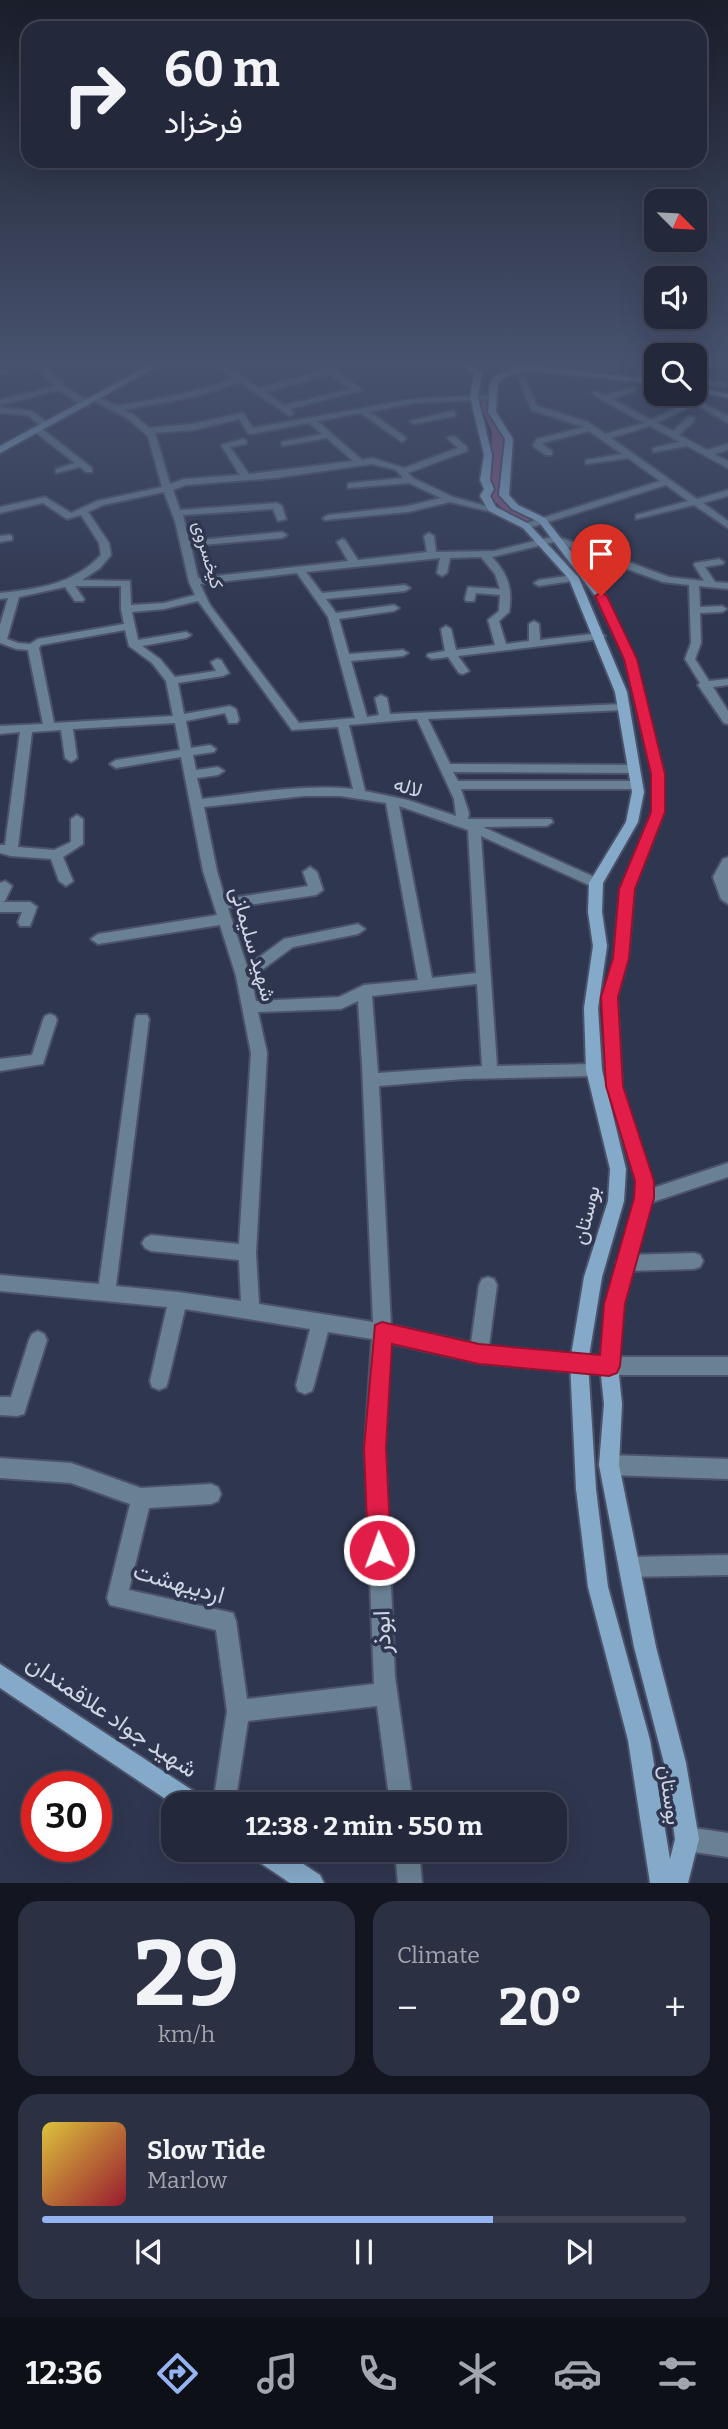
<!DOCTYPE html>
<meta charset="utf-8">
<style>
:root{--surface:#23283b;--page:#2b3042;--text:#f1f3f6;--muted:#a3a6af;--line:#404455;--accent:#95b2f1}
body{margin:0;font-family:Bitter,Vazirmatn,serif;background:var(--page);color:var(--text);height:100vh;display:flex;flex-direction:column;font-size:26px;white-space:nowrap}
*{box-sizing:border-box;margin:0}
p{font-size:23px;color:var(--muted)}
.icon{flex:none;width:38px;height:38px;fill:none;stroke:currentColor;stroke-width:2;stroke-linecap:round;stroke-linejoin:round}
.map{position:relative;height:1883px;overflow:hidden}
.side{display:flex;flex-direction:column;gap:18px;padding:18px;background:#131620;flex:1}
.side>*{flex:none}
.top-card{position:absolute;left:21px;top:21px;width:686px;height:147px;border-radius:21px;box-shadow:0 7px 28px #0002,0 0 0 2px var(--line);background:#23283b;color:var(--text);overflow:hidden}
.needle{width:46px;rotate:114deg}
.buttons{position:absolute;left:644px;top:189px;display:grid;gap:14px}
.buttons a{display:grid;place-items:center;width:63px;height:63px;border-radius:14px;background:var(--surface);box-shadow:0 7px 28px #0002,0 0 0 2px var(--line);font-size:35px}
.speed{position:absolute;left:21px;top:1771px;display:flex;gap:14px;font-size:35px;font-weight:700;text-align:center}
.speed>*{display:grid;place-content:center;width:91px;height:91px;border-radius:50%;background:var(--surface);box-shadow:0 7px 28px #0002,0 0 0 2px var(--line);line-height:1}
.speed .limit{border:10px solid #d22;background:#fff;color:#111}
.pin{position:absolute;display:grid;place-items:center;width:60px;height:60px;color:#fff;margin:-72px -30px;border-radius:50% 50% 50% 0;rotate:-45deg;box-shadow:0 0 7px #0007}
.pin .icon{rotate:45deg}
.me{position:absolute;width:77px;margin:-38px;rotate:358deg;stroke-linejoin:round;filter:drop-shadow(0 0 5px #0008)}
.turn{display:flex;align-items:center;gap:24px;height:147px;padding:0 28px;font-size:32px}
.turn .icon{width:91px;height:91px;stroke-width:2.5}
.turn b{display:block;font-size:49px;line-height:60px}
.big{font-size:52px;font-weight:700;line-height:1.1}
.side .tile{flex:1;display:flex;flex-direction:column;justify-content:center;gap:10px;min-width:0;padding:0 24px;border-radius:21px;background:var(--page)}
.side .dial{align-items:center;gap:0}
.dial b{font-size:91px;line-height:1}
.song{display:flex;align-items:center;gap:21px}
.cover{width:84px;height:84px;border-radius:10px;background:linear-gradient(135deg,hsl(50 70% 55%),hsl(350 70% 35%))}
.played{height:7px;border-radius:4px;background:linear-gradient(90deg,var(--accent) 70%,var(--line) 70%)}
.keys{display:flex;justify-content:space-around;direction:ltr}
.heat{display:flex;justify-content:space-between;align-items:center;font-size:38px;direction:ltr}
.side .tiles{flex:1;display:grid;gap:18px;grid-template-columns:1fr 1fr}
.tile:last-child{grid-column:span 2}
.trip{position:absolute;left:161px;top:1792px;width:406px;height:70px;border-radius:21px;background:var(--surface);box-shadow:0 7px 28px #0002,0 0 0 2px var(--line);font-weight:700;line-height:70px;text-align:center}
.menu{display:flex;height:112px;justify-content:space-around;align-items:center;background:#0e1018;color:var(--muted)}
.menu .icon{width:49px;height:49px}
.menu .current{color:var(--accent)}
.menu b{font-size:32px;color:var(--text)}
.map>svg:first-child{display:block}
</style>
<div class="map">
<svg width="728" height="1883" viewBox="0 0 728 1883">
<rect width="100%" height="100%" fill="#2f364f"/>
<polygon fill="#875885" points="478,399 489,399 490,412 505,439 500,495 536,519 528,523 503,509 489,496 492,432"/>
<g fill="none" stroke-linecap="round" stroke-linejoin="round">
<g stroke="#4c526a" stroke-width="4">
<g id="street">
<polygon points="33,363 42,363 66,387 89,402 89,406 83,406 59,390 0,405 0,400 55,386"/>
<path d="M212 363H222L259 388 325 370 316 363H326L362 390 290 409 294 413 290 416 239 382 198 396 123 410 133 414 149 428 193 424 241 413 244 414 253 428 413 399 495 395V399H492L413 403 370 412 405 437 406 439 402 442 361 413 317 421 362 460 372 458 404 468 458 448 447 438 454 436 467 447V451L408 473 413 478 453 497 497 509 492 512 450 502 408 512 325 520 323 518 328 515 408 506 441 498 409 483 348 488V484L351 483 403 478 396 470 372 464 275 478 186 485 173 490 180 510 277 503 282 506 286 519 278 521 273 509 183 515 189 541 282 532 287 535 282 538 191 546 198 578 348 561 337 542 342 539 345 540 358 560 427 552 424 536 429 533 434 536 436 552 494 551 555 536 587 547 610 535 615 538 613 540 596 550 669 577 704 581 694 565 695 563 719 559 724 562 723 564 705 567 715 582 728 583V589L699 586 700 607 722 606 727 609 722 612 700 613 701 643 695 659 709 681 728 679V685L713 687 728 711V724L724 723 698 685 700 683 685 659 691 643 689 585 663 582 554 542 492 557C508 574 513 589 509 612L499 621 506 644 529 641V624L534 621 539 624 540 640 600 633 605 636 600 639 458 656 469 671 463 674 459 673 448 657 432 659 427 656 428 654 445 651 441 629 446 626 451 629 456 650 495 645 488 620 499 611 500 595 476 593 474 601H466L465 599 468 587 500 589 495 574 481 557 450 558 447 573 442 576 437 573 440 558 306 572 322 593 405 585 410 588 405 591 326 599 336 613 394 605 399 608 394 611 339 619 349 654 403 650 408 653 403 656 351 661 367 717 379 715 375 698 381 695 387 698 390 714 624 704 630 707 624 710 428 719 450 764 633 765 639 769 633 773 453 772 458 781H637L643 785 637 789H461L469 813 468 819H551L553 822 547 826 483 827 601 880 603 883 601 886H591L481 836 497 1066 594 1064 599 1066 602 1070 599 1074 594 1076 464 1079 379 1086 391 1325 471 1343 479 1285 482 1279 488 1277 494 1279 497 1285 489 1346 609 1357H728V1375H609L479 1363 390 1343 385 1448 395 1677 413 1804H390L377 1706 248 1721 235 1804H213L227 1711 216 1630 110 1605 107 1598 130 1504 71 1483 0 1478V1458L71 1463 141 1488 211 1484 218 1487 221 1494 218 1501 211 1504 149 1508 129 1590 233 1613 236 1621 247 1699 374 1684 365 1448 372 1339 328 1332 314 1385 312 1391 305 1394 298 1391 296 1385 310 1329 185 1309 168 1381 166 1387 159 1390 152 1387 150 1381 167 1307 0 1291V1275L99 1284 135 1019 137 1015H147L149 1019 116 1286 178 1292 241 1301 239 1260 151 1251 145 1248 142 1243 145 1238 151 1235 239 1244 251 1053 236 976 220 925 98 944 91 939 98 934 217 915 203 871 181 757 116 768 110 764 116 760 180 750 175 723 73 729 77 758 71 762 65 758 61 730 32 732 18 847 54 850 71 842V819L77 815 83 819V844L63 857 73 881 66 886 59 881 51 859 11 856 0 853V845H5L20 732 0 734V726L43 724 28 650 16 649 0 643V625L8 598 0 599V593C38 589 74 584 101 555L99 543 81 515 67 519 43 503 0 513V507L45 497 71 513 97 501 162 487 148 436 127 418 91 399C101 394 110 407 121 405 160 399 197 392 234 379ZM330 374 351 389 284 405 264 392ZM239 419 248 433 251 434 309 423 322 434 282 442V446L327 438 353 461 249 474 230 447 246 444V440L243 439 221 445 240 475 184 479 170 484 155 433 193 430ZM164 492 175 521 189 582 195 595 164 603 131 605 130 581 82 580 100 568 111 555 109 543 88 512 103 505ZM297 573 328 617 355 718 299 723 210 605 200 584ZM75 586H121V609L124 624 38 639 30 644 18 643 7 639 19 597 65 587 75 601H83L84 599ZM198 601 292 730 338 727 353 789C302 784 252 793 202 799L197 778 218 775 224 771 218 767 196 770 193 755 214 752 216 749 210 745 191 748 186 721 225 713 229 723H237L239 720 236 709 230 706 184 714 178 683 223 676 229 673 221 660 217 659 211 662 216 671 175 677 160 659 142 646 186 638 191 635 186 632 138 640 132 612 164 609ZM125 630 129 646 152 663 166 681 173 716 54 723 39 648 41 645ZM417 719 454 799 456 816 408 800 365 791 349 725ZM304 796H340L386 803 418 980 364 985 339 997 256 1001 251 978 293 947 358 934 365 929 358 924 284 939 247 966 228 908 316 895 323 890 317 872 310 867 303 872 308 886 225 899 217 871 204 807ZM399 806 468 830 476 973 432 978ZM477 984 482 1066 378 1073 372 996ZM358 1001 362 1064 373 1322 259 1304 256 1253 267 1053 258 1012 341 1009Z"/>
<polygon points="553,363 591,363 587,365"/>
<polygon points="638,367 656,370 656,374 644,372 639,382 633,382"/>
<polygon points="0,371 6,371 7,373 0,375"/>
<polygon points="518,377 525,379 537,406 588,422 605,434 644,423 593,395 593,391 606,395 635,387 635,391 612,399 651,420 695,399 728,416 728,423 695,404 657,423 673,431 688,417 694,417 694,421 679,435 707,450 728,444 728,450 714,454 728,461 728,468 687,446 653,452 653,448 680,442 650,426 611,438 697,499 728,490 728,496 703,503 728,521 728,528 694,505 636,519 636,515 688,501 666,485 529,528 523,528 523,524 660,481 628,458 586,464 586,460 622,454 589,431 543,443 542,444 552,451 552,455 546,455 534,447 533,445 537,439 584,427 531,410"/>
<polygon points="695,378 724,383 728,385 724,387 695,382"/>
<polygon points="0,407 32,411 50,425 43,427 27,415 0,413"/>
<polygon points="452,411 455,412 455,416 414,424 410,421"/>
<polygon points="35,428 41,428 92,468 92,472 86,472 80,467 56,473 56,469 75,463 35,432"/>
<polygon points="9,535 12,536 12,540 0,542 0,536"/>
<polygon points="574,575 578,576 578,580 539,586 534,583 539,580"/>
<polygon points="728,857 728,904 721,899 713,877 723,859"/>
<polygon points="5,881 12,886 5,901 2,902 30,902 37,907 30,926 20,926 18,922 22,912 0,912 0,883"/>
<polygon points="50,1014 55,1016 57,1020 43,1064 0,1071 0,1059 32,1055 43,1020 45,1016"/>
<polygon points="728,1163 728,1177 644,1205 638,1203 636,1198 638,1193"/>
<polygon points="694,1253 700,1255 703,1261 700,1267 694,1269 625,1271 619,1269 616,1263 619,1257 625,1255"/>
<polygon points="38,1331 44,1334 47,1340 24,1414 17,1416 0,1415 0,1397 11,1397 29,1340 32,1334"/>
<polygon points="609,1455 728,1459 728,1479 609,1475 602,1472 599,1465 602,1458"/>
<polygon points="728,1555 728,1575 629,1577 622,1574 619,1567 622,1560 629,1557"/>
<polygon points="687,1827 728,1833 728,1857 687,1851 679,1847 675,1839 679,1831"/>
<polygon points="395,1850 419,1850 422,1883 398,1883"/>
</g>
</g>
<g stroke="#4c526a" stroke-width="4">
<g id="secondary">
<polygon points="153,363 164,363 0,453 0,446"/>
<polygon points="463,363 472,363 482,373 478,397 492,455 490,480 494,489 490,496 496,507 529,524 579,578 627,692 644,792 638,822 603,883 602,912 607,946 598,1008 602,1070 626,1169 624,1201 602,1277 588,1362 596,1489 608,1587 650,1740 670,1859 675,1839 664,1763 634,1647 599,1465 604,1404 600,1366 606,1304 636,1198 636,1181 606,1086 603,997 614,958 620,889 652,812 652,774 625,659 596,597 539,522 512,509 499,495 505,439 488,412 490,382 497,374 515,368 484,363 513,363 656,380 656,384 527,370 503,378 498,383 496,412 513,439 509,495 518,505 545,518 606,596 635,659 664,774 664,812 634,889 628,958 617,997 622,1086 652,1181 652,1198 624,1304 618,1366 622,1404 619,1465 656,1647 686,1763 699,1839 688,1883 650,1883 628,1740 588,1587 576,1489 570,1362 584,1277 608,1201 610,1169 586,1070 584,1008 593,946 588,912 589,883 626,822 632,792 615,692 569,579 523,528 489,511 480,496 484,489 480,480 484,455 470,397 474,374"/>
<polygon points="695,387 728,394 728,398 695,391"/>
<polygon points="0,1664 201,1796 204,1804 173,1804 0,1688"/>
<polygon points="249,1850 282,1850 320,1875 324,1883 290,1883 253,1858"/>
</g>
</g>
<use href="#street" fill="#6a8194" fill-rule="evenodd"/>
<use href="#secondary" fill="#85aac9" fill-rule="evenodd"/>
</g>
<linearGradient id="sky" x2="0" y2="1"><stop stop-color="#1a1e2b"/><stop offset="0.58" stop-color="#47526e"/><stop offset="1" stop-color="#47526e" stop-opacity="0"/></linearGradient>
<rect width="728" height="627" fill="url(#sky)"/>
<polygon fill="#e11d48" stroke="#92132f" stroke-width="2" points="601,592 607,596 637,659 665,774 665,812 635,889 629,958 618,997 623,1086 654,1181 654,1198 625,1304 620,1366 617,1373 609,1376 479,1364 392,1344 386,1448 391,1550 387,1558 379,1561 371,1558 368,1550 364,1448 375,1325 382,1322 479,1344 600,1355 604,1304 634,1198 635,1181 606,1086 601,997 613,958 619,889 651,812 651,774 624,659 595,596"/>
<g text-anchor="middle" stroke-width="7" stroke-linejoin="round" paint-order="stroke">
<g font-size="18" fill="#cfd4e4" stroke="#2f364f">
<text transform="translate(208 555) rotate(74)" y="6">کیخسروی</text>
</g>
<g font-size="21" fill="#cfd4e4" stroke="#2f364f">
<text transform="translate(408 787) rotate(17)" y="7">لاله</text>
<text transform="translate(253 944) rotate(74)" y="7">شهید سلیمانی</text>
<text transform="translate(586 1215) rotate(-76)" y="7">بوستان</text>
<text transform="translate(670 1795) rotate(82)" y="7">بوستان</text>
</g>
<g font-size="24" fill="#cfd4e4" stroke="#2f364f">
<text transform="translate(179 1583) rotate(16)" y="8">اردیبهشت</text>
<text transform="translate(382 1632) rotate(-92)" y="8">ابوذر</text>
<text transform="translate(112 1716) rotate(34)" y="8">شهید جواد علاقمندان</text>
</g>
</g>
</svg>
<div class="buttons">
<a><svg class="needle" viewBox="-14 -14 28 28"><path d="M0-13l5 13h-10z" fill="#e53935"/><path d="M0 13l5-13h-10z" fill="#a3a6af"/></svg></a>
<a><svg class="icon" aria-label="sound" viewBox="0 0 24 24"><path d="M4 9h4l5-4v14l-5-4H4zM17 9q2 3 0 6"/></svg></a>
<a><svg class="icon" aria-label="search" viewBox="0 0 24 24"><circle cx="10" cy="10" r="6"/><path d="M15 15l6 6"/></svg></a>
</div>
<div class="speed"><div class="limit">30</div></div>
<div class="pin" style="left:601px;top:596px;background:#d93025"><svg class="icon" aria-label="arrive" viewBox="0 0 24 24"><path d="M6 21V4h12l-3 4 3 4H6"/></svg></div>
<svg class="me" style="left:379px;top:1550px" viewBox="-20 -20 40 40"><circle r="17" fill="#e11d48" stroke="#fff" stroke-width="3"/><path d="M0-11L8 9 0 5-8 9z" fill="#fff"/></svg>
<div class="trip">12:38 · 2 min · 550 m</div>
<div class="top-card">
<div class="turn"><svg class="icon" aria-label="right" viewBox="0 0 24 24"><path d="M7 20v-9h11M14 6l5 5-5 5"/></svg><div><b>60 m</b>فرخزاد</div></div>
</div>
</div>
<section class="side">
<div class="tiles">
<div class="tile dial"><b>29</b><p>km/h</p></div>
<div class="tile"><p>Climate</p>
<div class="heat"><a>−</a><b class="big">20°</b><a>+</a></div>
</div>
<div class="tile">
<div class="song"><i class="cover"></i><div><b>Slow Tide</b><p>Marlow</p></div></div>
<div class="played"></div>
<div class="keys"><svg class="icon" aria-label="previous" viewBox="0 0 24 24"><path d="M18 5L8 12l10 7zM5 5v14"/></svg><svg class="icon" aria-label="pause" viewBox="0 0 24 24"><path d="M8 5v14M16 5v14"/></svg><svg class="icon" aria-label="next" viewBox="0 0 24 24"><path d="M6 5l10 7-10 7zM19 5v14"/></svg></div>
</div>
</div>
</section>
<nav class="menu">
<b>12:36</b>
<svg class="icon current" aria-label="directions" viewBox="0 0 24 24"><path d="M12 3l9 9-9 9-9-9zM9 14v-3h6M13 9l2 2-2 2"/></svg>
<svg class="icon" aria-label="music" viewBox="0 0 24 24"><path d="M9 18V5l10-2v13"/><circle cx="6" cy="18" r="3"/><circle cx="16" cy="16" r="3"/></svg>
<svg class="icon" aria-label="phone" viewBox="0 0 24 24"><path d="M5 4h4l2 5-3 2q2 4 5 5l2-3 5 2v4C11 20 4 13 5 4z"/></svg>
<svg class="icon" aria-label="climate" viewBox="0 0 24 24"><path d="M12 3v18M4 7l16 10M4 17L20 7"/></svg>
<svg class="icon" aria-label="car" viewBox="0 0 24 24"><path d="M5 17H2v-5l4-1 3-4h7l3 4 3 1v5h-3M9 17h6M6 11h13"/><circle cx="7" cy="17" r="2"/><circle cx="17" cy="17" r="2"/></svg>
<svg class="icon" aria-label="filters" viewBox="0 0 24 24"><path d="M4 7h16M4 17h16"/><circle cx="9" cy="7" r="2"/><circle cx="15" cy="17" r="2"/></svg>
</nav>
